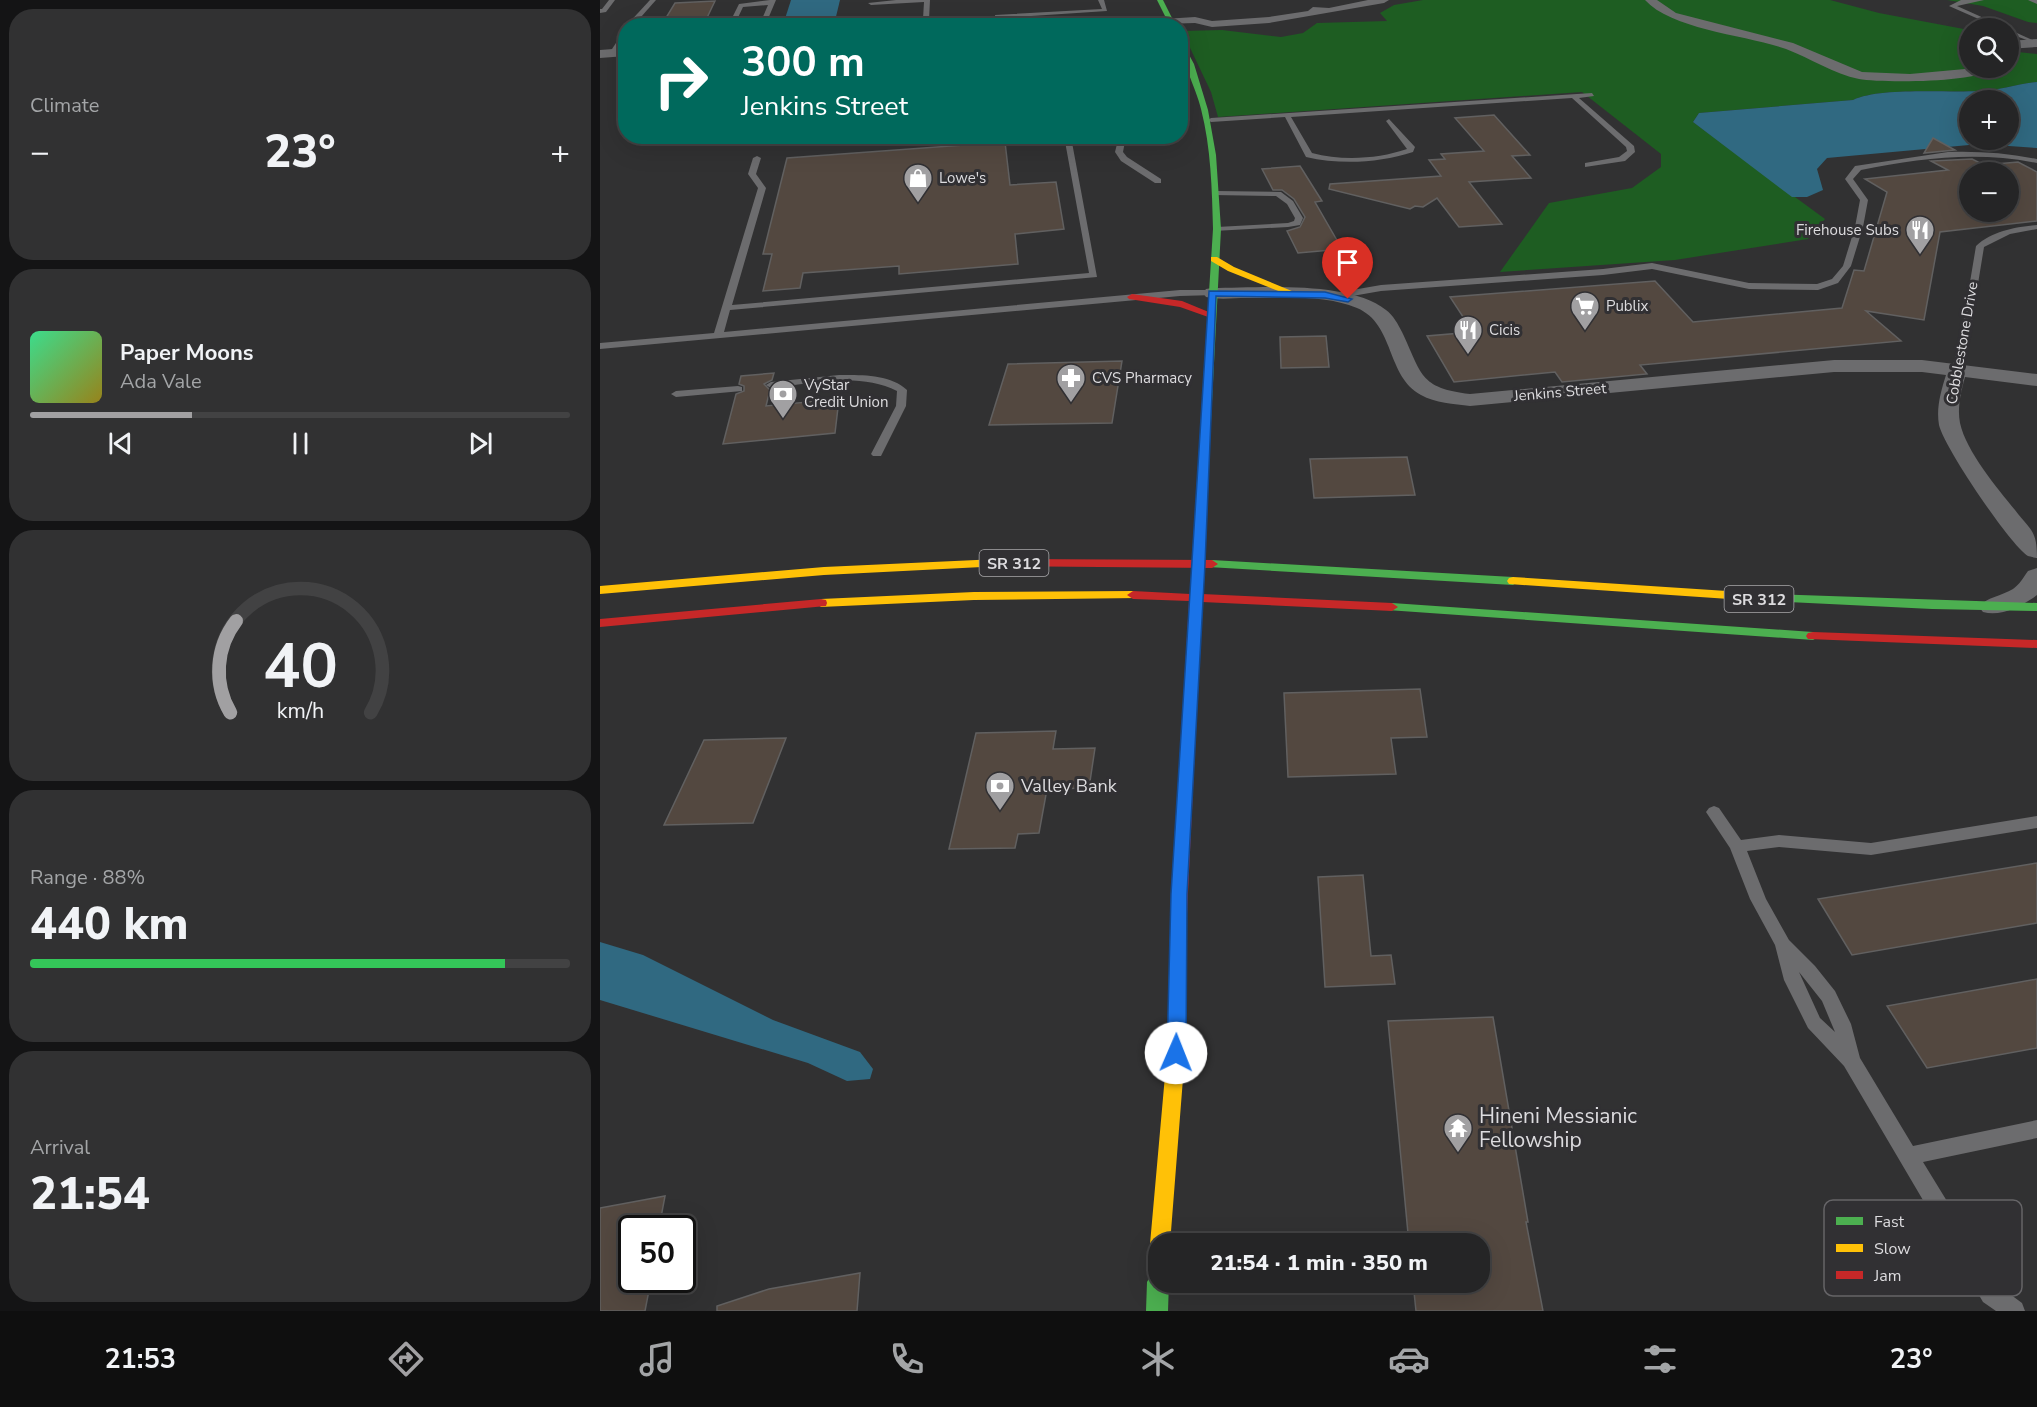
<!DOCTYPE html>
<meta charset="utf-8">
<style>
:root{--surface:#252526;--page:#313132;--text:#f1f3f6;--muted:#a3a5a7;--line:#424243;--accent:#a1a0a2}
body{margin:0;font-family:"Nunito Sans",sans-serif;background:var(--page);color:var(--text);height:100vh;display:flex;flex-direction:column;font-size:22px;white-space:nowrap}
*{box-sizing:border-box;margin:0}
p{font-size:20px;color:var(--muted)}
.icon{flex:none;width:33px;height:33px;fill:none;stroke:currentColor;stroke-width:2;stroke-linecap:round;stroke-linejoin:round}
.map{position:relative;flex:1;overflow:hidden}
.panel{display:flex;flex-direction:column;gap:9px;padding:9px;background:#141415;width:600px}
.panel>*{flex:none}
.top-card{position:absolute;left:18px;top:18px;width:570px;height:126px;border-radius:24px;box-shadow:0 6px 24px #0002,0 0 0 2px var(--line);background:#00695c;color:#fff;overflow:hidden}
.fabs{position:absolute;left:1359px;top:18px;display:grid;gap:12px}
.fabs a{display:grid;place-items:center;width:60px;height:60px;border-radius:50%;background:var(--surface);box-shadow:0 6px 24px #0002,0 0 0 2px var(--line);font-size:30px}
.speed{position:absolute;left:18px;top:1215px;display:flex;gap:12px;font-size:30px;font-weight:700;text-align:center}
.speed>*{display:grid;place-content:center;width:78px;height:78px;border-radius:50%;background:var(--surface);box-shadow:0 6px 24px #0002,0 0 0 2px var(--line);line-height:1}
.speed .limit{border:3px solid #111;border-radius:9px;background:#fff;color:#111}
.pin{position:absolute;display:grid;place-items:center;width:51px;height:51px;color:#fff;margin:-62px -26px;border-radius:50% 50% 50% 0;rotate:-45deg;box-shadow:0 0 6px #0007}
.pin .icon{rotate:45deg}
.me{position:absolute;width:66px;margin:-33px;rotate:1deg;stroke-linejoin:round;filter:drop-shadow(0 0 4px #0008)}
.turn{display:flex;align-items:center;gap:21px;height:126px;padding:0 24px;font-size:27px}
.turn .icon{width:78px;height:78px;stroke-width:2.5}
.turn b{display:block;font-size:42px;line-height:51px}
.big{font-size:45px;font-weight:800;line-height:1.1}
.panel .card{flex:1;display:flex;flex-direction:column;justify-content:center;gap:9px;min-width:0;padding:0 21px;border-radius:24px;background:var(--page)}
.panel .dial{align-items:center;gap:0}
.dial svg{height:156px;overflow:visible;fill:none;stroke:var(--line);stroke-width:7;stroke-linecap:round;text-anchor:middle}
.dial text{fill:var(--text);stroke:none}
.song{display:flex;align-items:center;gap:18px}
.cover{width:72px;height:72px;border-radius:9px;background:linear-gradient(135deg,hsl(150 70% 55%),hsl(50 70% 35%))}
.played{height:6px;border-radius:3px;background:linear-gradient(90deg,var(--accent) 30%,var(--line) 30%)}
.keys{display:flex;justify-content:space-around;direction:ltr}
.heat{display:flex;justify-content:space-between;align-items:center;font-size:33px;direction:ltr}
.charge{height:9px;border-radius:4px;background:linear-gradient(90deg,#34c759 88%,var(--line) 0)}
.trip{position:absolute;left:548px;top:1233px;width:342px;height:60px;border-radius:24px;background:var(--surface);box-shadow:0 6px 24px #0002,0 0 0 2px var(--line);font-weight:800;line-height:60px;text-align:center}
.menu{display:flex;height:96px;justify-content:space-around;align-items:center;background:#0f0f0f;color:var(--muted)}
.menu .icon{width:42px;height:42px}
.menu .on{color:var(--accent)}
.menu b{font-size:27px;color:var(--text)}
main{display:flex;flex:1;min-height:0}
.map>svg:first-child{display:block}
</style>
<main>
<section class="panel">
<div class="card"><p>Climate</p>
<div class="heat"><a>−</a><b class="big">23°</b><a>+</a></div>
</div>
<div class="card">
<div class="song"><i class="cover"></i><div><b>Paper Moons</b><p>Ada Vale</p></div></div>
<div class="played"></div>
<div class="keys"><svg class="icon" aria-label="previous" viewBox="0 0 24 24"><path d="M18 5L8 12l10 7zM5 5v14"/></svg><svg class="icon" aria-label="pause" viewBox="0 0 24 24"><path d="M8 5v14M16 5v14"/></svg><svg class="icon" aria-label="next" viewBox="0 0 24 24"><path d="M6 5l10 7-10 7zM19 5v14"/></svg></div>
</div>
<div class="card dial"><svg viewBox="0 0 100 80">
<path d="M14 69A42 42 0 1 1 86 69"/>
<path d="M14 69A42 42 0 0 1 17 22" stroke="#a1a0a2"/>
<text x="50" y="56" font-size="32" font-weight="700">40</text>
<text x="50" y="72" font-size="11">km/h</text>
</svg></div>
<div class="card"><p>Range · 88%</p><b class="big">440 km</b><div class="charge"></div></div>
<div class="card"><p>Arrival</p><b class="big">21:54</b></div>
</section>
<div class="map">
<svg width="1437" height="1311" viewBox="0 0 1437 1311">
<rect width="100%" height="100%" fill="#313132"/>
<g fill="#1e5d22">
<path d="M823 0H1230L1279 13 1369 30 1370 68H1408L1409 51 1437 54V82C1417 84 1398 91 1378 91 1346 93 1280 87 1253 100L1099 113 1093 122 1225 219 1208 239 1075 260 900 272 949 203 1032 188 1061 167V154L982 92 618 117 611 92 582 31 622 30 681 37 703 33 717 23 787 21 780 13 794 5Z"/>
<polygon points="1347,0 1437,0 1437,23 1428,22 1383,6"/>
</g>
<g fill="#306981" fill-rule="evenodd">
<polygon points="191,0 240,0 234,25 183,25"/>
<path d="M1437 82V148L1380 144 1227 158 1217 169 1223 190 1207 197H1192L1093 122 1099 113 1253 100C1280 87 1346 93 1378 91 1398 91 1417 84 1437 82ZM1370 100H1408V140H1370Z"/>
<polygon points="0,942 43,955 173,1020 260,1052 273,1069 270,1079 247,1081 208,1063 0,1000"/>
</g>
<g fill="#534840" stroke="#616060" stroke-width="1.5" fill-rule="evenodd">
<polygon points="115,1 103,26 61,26 75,3"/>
<polygon points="894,115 930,155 912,156 931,178 869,182 902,224 859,227 837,198 823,207 815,206 810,209 729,189 730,184 841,176 829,160 845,159 841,154 884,151 855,118"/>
<polygon points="1333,138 1355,150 1324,153"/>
<polygon points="405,142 410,185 456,182 464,229 415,234 418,264 299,274 299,266 203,273 200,288 163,291 172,254 163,254 187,158"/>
<path d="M1372 159 1384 165 1418 162 1437 172V221L1340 232 1324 320 1266 311 1301 341 1040 365 1047 374 962 382 955 372 854 382 827 336 873 332 850 297 1055 281 1093 322 1242 308 1254 270 1264 271 1287 192 1265 179 1348 170 1331 161ZM1370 172H1408V212H1370Z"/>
<polygon points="700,166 722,201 715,202 742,249 698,253 687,231 700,227 705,217 694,199 682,190 673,190 662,169"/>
<polygon points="726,336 729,367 681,368 680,337"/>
<polygon points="522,361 512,423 389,425 408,364"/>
<polygon points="174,373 172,380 164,384 170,390 166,406 239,399 235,433 123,444 136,394 144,391 144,386 139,384 141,376"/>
<polygon points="807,457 815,495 714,498 710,459"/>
<polygon points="820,689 827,737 791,738 796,774 688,777 684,693"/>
<polygon points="456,731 453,749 495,748 489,788 447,789 439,833 418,834 415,848 349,849 376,733"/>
<polygon points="186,738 153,823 64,825 104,740"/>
<polygon points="1437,863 1437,923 1252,955 1218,899"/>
<polygon points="763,875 771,956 791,955 795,984 725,987 718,877"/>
<polygon points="1437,979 1437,1048 1327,1068 1287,1006"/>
<polygon points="893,1017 928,1222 926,1222 943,1311 816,1311 813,1282 879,1282 879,1244 809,1244 788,1021"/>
<polygon points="65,1196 59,1228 32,1228 32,1280 51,1280 45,1311 0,1311 0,1208"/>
<polygon points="260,1273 257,1311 117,1311 117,1306 169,1289"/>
</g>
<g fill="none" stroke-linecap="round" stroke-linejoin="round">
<g fill="#6c6c6e" fill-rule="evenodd">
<polygon points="9,0 15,0 6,12 0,13 0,9 2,9"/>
<polygon points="50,0 56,0 33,26 26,26"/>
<polygon points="170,0 176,0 165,26 159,26 168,5 143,7 134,26 128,26 139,4"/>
<polygon points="296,0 330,0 329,20 316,25 284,26 323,19 324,2 271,5 268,3"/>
<polygon points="498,0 504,0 507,11 400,18 402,26 396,26 395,15 502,9"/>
<polygon points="1361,0 1384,0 1357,6 1406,28 1399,28 1349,6"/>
<polygon points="1428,0 1437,0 1437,4"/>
<polygon points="26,28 26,35 12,55 8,55"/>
<polygon points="1408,29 1437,42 1437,44 1408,33"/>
<path d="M992 93 994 96 979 98 1034 146 1035 152 1025 161 985 167V163L1019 157 1027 151 1026 147 972 98 691 117 712 153C742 161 778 159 807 149L786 121 789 119 815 147 813 152C779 163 741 165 706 157L685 117 611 122 608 120 611 118Z"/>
<polygon points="464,136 471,137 497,277 130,310 124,332 580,290 612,290 617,293 615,295 580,296 0,349 0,343 114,333 158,188 148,174 153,158 157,156 161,158 156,174 166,188 132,305 489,273"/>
<polygon points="519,136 526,136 523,152 527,157 561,179 561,183 555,183 521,161 515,152"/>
<path d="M1348 152C1378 151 1407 153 1437 159V163C1377 151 1320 158 1261 170L1253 179 1268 200 1263 227 1251 266 1238 283 1218 290 1149 289 1052 269 1003 275 781 291 735 299 730 296 735 293 781 285 1003 269 1052 263 1149 283 1217 284 1232 279 1243 266 1255 227 1260 200 1245 179 1255 166Z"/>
<polygon points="616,191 681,192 693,201 703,218 700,225 688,227 614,231 613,229 617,227 688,223 694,221 695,218 687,204 676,196 613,195 612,193"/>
<path d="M1437 225V229L1410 234 1384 247 1369 339 1361 372H1353L1352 370 1363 324 1376 246C1392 231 1416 227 1437 225Z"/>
<path d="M239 375C261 375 290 374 307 390L306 406 281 456H273L271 454 296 406 297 391C260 372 210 384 171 388L166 385 171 382Z"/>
<polygon points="138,386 142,387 142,391 76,397 71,394 76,391"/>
<path d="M1114 806 1119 808 1141 840 1179 835 1271 843 1437 816V828L1271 855 1179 847 1147 851 1166 899 1189 940 1215 966 1235 991 1251 1024 1260 1058 1313 1146 1437 1120V1138L1323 1162 1399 1286 1422 1303 1425 1311H1396L1383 1302 1244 1066 1208 1028 1184 980 1175 945 1150 899 1130 848 1106 812 1109 808ZM1199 972 1222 1001 1235 1032 1220 1018Z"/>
</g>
<g fill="#6c6c6e" fill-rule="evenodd">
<polygon points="768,0 789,0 784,3 669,23 612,27 595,23 497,26 502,23 595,17 612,21 669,17 708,11 713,7 729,8"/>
<path d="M1045 0H1057L1076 13 1193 43 1262 72 1310 74 1376 68H1394C1379 83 1282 83 1259 79 1234 74 1210 58 1186 49 1147 35 1072 30 1045 0Z"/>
<polygon points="1437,39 1437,47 1408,49 1408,41"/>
<polygon points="26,48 26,56 0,58 0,50"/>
<path d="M612 288C659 288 748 280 786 310 793 315 798 324 802 332 822 374 819 388 870 394L1234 360H1322L1437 374V386L1365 377C1361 392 1357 408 1360 423 1366 451 1397 488 1415 510 1431 531 1437 530 1437 558 1436 558 1429 556 1428 556 1410 545 1344 447 1339 425 1336 408 1341 391 1346 375L1322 372H1234L870 406C854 404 835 403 821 395 786 376 795 324 757 308 724 294 682 298 647 298 633 298 619 300 606 297L603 293 606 289Z"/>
<path d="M1437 568V595L1433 598C1419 607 1400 617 1383 612L1379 607C1386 597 1402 596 1413 589 1420 584 1423 578 1428 571Z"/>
</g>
<g fill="#4caf50" fill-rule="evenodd">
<polygon points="557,0 563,0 576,26 570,26"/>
<path d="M580 38 594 64 608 110 616 155 621 229 602 594 596 598 590 594 613 229C612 189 611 148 601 109 596 87 580 60 580 38Z"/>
<polygon points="612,560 913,577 919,581 913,585 608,567 606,564"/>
<polygon points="1173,594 1437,603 1437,611 1332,609 1168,601 1167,598"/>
<polygon points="792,603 1213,632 1220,636 1213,640 787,610 786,607 787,604"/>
<polygon points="558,1272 558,1282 569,1282 568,1311 546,1311 547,1282 551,1275"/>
</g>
<g fill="#ffc107" fill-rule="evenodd">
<polygon points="611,257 617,257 634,267 699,294 691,296 628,271 611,261"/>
<polygon points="398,559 402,560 404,563 402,566 224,575 0,594 0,586 224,567"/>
<polygon points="913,577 1173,594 1179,598 1173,602 909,584 907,581 909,578"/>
<polygon points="533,591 539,595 538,598 374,600 221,607 215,603 221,599 374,592"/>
<polygon points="578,928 584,930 586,935 585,1053 570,1244 558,1244 558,1253 553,1251 550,1244 567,1053 570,935 572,930"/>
</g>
<g fill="#c62828" fill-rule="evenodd">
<polygon points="532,294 582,301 616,315 611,318 580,307 529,299 527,297"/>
<polygon points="398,559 612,560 618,564 612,568 394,566 392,563 394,560"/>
<polygon points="596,590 602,594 792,603 798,607 792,611 602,602 586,935 584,940 578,942 572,940 570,935 589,601 533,599 527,595 533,591 590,594"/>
<polygon points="221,599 226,600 227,603 226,606 0,627 0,619"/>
<polygon points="1213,632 1437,640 1437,648 1208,639 1206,636 1208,633"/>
</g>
</g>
<polygon fill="#1a73e8" stroke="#114b97" stroke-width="1.5" points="609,291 725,292 752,299 748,302 725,298 616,296 605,564 587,894 586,1053 583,1059 576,1061 570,1059 567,1053 571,894"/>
<defs>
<g id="shop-pin" transform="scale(1.5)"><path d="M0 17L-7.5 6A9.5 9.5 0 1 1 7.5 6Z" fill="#a1a0a2" stroke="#313033"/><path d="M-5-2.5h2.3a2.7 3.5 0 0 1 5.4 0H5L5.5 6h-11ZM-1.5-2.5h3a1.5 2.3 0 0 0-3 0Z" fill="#fff"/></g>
<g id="restaurant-pin" transform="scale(1.5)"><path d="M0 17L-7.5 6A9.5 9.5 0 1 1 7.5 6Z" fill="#a1a0a2" stroke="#313033"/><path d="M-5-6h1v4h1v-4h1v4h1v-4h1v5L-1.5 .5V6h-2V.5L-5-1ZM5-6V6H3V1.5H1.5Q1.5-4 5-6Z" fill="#fff"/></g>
<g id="supermarket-pin" transform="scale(1.5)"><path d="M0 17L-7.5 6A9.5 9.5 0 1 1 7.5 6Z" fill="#a1a0a2" stroke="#313033"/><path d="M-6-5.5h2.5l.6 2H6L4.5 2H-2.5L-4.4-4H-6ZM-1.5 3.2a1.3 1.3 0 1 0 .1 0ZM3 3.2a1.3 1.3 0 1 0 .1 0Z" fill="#fff"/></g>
<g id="pharmacy-pin" transform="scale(1.5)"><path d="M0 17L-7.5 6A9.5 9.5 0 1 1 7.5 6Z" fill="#a1a0a2" stroke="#313033"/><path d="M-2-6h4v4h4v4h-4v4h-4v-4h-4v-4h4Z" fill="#fff"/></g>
<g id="bank-pin" transform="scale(1.5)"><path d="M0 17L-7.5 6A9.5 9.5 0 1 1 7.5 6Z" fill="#a1a0a2" stroke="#313033"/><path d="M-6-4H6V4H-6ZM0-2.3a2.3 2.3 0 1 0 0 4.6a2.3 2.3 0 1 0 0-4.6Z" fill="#fff"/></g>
<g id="temple-pin" transform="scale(1.5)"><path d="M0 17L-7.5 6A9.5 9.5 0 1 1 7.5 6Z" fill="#a1a0a2" stroke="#313033"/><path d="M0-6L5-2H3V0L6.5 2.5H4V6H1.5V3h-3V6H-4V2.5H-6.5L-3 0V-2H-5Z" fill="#fff"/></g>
</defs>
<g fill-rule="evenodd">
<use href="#shop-pin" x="318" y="178"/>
<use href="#restaurant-pin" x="1320" y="230"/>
<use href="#supermarket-pin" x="985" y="306"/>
<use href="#restaurant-pin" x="868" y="330"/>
<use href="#pharmacy-pin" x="471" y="378"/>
<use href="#bank-pin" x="183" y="394"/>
<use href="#bank-pin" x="400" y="786"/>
<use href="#temple-pin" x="858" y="1128"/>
</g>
<g text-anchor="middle" stroke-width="6" stroke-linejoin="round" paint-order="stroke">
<g font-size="15" fill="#dddcdf" stroke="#313033" text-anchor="start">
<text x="339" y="183">Lowe's</text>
<text x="1299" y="235" text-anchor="end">Firehouse Subs</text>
<text x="1006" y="311">Publix</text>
<text x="889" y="335">Cicis</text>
<text x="492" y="383">CVS Pharmacy</text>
<text x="204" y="390">VyStar<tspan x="204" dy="17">Credit Union</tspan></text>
</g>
<g font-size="15" fill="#dddcdf" stroke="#313033">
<text transform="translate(1362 343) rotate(-80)" y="5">Cobblestone Drive</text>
<text transform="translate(960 392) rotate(-5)" y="5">Jenkins Street</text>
</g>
<g fill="#313033" stroke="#a9a8ab" stroke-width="1.5">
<rect x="379.5" y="550" width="69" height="26" rx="4.5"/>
<rect x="1124.5" y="586" width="69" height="26" rx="4.5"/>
</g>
<g font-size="16" font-weight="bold" fill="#dddcdf">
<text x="414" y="569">SR 312</text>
<text x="1159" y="605">SR 312</text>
</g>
<g font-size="18" fill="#dddcdf" stroke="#313033" text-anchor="start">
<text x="421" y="792">Valley Bank</text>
</g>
<g font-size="21" fill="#dddcdf" stroke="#313033" text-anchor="start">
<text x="879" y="1123">Hineni Messianic<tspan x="879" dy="24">Fellowship</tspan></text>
</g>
</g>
<rect x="1224" y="1200" width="198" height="96" rx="9" fill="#313033" stroke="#656467" stroke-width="1.5"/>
<rect x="1236" y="1217" width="27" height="8" fill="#4caf50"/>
<rect x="1236" y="1244" width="27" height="8" fill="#ffc107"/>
<rect x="1236" y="1271" width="27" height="8" fill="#c62828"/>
<g font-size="16" fill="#dddcdf">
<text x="1274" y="1227">Fast</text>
<text x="1274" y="1254">Slow</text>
<text x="1274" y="1281">Jam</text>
</g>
</svg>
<div class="fabs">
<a><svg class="icon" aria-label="search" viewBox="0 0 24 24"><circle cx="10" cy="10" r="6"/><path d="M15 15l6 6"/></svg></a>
<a>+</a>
<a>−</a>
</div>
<div class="speed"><div class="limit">50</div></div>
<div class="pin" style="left:748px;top:299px;background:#d93025"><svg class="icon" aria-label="arrive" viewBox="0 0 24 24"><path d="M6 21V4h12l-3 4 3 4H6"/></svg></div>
<svg class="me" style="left:576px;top:1053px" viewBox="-20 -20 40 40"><circle r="19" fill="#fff"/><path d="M0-13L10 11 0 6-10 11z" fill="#1a73e8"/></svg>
<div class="trip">21:54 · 1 min · 350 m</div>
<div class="top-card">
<div class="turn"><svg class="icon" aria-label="right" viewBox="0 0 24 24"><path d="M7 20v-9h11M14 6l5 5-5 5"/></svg><div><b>300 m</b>Jenkins Street</div></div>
</div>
</div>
</main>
<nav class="menu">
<b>21:53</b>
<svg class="icon on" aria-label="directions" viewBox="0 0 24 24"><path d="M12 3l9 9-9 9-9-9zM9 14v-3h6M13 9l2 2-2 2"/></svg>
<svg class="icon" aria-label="music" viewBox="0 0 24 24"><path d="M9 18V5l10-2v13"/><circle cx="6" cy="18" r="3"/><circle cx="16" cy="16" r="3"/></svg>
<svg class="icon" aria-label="phone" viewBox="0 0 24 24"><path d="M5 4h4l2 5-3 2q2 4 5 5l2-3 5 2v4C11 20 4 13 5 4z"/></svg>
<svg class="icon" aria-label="climate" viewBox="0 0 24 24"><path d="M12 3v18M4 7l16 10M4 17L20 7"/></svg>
<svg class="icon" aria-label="car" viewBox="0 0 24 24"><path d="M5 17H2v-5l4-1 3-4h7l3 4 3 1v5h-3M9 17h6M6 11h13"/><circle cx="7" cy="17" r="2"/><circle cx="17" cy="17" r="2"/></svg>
<svg class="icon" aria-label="filters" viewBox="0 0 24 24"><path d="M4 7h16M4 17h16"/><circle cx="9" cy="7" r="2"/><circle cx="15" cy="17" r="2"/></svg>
<b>23°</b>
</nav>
